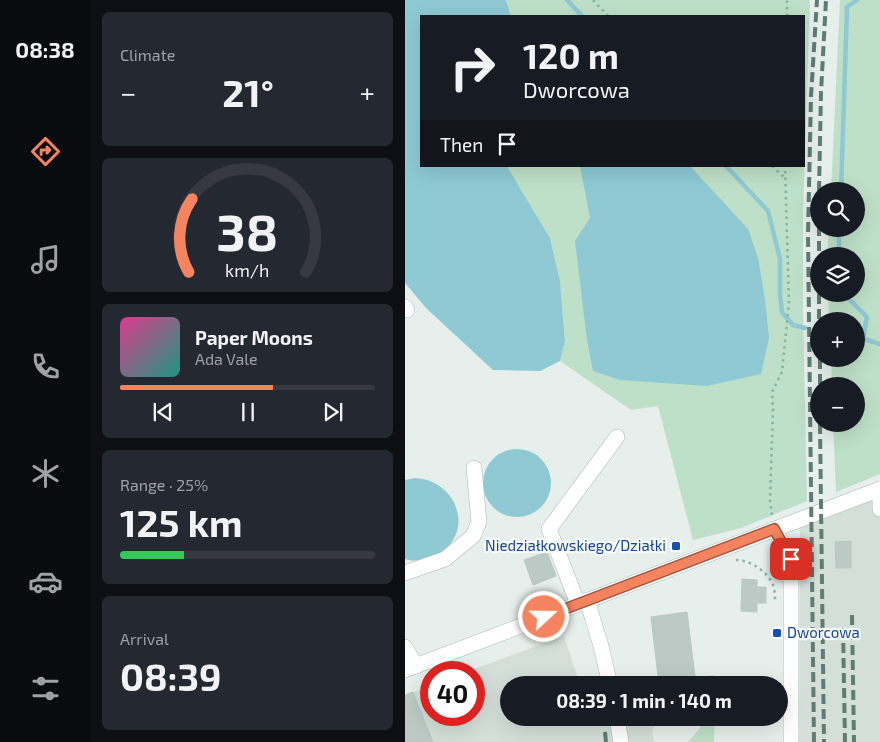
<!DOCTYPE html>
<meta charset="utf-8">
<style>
:root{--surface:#171b24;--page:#242831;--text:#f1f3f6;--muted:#9ea1a6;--line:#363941;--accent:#f4845f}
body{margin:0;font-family:"Exo 2",sans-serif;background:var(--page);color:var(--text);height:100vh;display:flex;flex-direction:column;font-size:19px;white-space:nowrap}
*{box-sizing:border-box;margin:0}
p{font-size:16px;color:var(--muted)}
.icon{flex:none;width:28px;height:28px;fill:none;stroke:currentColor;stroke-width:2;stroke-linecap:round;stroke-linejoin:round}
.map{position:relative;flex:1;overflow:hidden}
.side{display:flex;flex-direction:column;gap:12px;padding:12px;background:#0d0f14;width:315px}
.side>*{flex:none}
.banner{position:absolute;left:15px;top:15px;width:385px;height:152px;border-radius:0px;box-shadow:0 5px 20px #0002;background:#171b24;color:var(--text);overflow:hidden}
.buttons{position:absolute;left:405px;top:182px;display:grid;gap:10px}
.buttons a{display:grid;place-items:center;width:55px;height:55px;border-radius:50%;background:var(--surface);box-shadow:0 5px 20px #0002;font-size:25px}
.speed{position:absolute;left:15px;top:661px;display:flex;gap:10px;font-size:25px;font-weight:700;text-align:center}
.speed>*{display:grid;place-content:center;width:65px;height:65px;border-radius:50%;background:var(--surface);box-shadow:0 5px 20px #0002;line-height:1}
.speed .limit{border:8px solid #d22;background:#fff;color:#111}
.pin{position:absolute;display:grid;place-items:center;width:42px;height:42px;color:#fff;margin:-21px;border-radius:10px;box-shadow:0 2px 8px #0006}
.me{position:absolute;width:55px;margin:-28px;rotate:69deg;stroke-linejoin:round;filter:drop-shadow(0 0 4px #0008)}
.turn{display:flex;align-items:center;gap:18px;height:105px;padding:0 20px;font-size:22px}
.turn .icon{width:65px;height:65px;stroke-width:2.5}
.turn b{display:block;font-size:35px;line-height:42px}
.then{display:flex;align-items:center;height:48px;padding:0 20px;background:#0003;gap:10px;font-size:19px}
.big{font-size:38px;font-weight:700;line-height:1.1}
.side .tile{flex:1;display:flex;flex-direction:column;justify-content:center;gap:8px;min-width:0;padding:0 18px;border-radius:8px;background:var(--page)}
.side .dial{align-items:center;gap:0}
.dial svg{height:130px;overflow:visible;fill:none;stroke:var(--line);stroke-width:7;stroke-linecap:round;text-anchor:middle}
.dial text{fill:var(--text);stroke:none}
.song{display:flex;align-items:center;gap:15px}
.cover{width:60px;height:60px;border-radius:8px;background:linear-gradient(135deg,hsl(330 70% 55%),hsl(170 70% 35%))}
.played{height:5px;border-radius:2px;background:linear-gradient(90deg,var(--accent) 60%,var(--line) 60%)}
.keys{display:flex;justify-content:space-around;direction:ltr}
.heat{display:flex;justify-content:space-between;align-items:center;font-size:28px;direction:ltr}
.charge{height:8px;border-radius:4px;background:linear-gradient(90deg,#34c759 25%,var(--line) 0)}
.trip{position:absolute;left:95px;top:676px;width:288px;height:50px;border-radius:25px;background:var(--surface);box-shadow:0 5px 20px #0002;font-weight:700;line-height:50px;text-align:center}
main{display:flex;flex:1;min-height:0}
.tabs{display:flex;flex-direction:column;width:90px;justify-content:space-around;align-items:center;background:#090b0e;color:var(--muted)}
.tabs .icon{width:35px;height:35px}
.tabs .current{color:var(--accent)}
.tabs b{font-size:22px;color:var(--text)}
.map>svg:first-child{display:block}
</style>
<main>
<nav class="tabs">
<b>08:38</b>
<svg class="icon current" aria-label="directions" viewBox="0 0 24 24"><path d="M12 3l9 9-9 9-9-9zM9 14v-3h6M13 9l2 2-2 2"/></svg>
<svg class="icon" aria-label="music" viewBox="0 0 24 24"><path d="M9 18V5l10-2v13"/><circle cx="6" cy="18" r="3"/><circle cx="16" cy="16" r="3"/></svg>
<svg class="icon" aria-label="phone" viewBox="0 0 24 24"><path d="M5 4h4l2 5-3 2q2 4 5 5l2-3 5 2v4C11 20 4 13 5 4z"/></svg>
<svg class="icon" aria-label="climate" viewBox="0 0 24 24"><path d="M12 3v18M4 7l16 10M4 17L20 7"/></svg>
<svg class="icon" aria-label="car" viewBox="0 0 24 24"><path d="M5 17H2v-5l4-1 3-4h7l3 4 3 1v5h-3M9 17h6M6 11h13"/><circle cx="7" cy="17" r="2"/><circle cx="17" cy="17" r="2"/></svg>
<svg class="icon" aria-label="filters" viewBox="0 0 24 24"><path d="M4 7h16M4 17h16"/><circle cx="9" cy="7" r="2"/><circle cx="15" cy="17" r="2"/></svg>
</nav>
<section class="side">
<div class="tile"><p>Climate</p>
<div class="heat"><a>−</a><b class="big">21°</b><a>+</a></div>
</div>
<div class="tile dial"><svg viewBox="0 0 100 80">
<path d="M14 69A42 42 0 1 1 86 69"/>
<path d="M14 69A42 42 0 0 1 16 24" stroke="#f4845f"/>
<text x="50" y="56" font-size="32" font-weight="700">38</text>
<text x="50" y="72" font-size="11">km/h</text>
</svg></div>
<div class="tile">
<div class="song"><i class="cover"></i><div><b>Paper Moons</b><p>Ada Vale</p></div></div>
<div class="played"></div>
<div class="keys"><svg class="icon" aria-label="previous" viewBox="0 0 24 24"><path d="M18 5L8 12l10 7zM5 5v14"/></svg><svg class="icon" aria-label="pause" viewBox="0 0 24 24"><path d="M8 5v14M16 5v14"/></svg><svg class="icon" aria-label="next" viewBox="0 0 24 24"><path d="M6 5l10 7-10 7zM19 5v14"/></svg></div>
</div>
<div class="tile"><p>Range · 25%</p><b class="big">125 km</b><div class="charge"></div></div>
<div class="tile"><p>Arrival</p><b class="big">08:39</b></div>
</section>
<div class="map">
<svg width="475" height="742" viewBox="0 0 475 742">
<rect width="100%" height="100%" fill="#e6efeb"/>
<g fill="#d4dfda">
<polygon points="475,497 475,742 394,742 395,528"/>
<polygon points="159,636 175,685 104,685 104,718 251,718 252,723 247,731 249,742 0,742 0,695 26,686 26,715 69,715 69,672 61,672"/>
</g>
<g fill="#bfe0c8">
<polygon points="101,0 405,0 398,212 398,312 402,501 336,528 288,540 253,406 226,410 155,361 160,341 155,281 145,238 102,166 399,166 399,16 106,16"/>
<polygon points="435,0 475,0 475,474 431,492 428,424 451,424 451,386 427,386 426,359 451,359 451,321 424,321 423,294 451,294 451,256 422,256 424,229 451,229 451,191 426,191"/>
<polygon points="309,675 309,685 297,685 296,677"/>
<polygon points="300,718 310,718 309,742 283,742 294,729"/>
</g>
<g fill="#8ec9d4">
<polygon points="0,0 101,0 106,16 16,16 16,166 102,166 145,238 155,281 160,341 155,361 135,371 88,370 21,308 0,283"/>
<polygon points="175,166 285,166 343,229 353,258 360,299 364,338 356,374 302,386 215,380 188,371 182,340 170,241 185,218"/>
<circle cx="112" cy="483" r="34"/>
<path d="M10 478C57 481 71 541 26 557 17 560 10 562 0 559V480Z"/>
</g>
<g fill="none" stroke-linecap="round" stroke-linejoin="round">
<g stroke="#8ec9d4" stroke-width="4.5">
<polyline points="162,0 177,16"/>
<polyline points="321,166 363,211 375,259 375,295 377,312 388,325 400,328"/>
<polyline points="436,191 442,7 452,0"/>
<polyline points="434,256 434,229"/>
<polyline points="439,294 462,317 458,339"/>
<polyline points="451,336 475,344"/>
</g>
</g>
<g fill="#bbcac4" stroke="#b8c9c2">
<polygon points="446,541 446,568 431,568 430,542"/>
<polygon points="142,552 151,576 128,585 119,560"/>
<polygon points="337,579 352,580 352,587 361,587 361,603 352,603 352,612 336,611"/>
<polygon points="282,612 291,685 254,685 246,617"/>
<polygon points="8,692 28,742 0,742 0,695"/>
</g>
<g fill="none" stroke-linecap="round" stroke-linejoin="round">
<g stroke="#a8b8b2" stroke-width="16">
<g id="minor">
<polyline points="0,307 2,310"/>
<polyline points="475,489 475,509"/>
<polyline points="369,529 386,559 386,742"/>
<polyline points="0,573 40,559 68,536 74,522 69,468"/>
<polyline points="182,600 196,646 205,685"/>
<polyline points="173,604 144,529 212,437"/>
<polyline points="0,647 11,666"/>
<polyline points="0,670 475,489"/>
<polyline points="212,718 216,742"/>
</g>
</g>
<g stroke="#86b3a5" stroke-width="2.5" stroke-dasharray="2.5 4" stroke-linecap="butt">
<polyline points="188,0 203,16"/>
<polyline points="382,16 382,0"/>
<polyline points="367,166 380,178"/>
<polyline points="367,515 365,500 368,409 367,392 377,372 384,303 380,166"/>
<path d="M331 560C344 560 362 571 367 583 370 588 370 597 370 603"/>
</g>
<use href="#minor" stroke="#fff" stroke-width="15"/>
<g stroke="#5f7d75" stroke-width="4" stroke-dasharray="10 5" stroke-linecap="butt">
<polyline points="414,191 416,92 421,0"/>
<polyline points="414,211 414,278"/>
<polyline points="414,294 414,321"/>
<polyline points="415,359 415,386"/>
<polyline points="415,424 419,742"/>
<polyline points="447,615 449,742"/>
<polyline points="438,628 440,742"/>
<polyline points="200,732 201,742"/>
<polyline points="409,742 403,234 406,96 412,0"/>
</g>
</g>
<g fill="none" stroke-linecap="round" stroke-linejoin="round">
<g stroke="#9f563e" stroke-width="12">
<polyline id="route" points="139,617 369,529 386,559"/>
</g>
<use href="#route" stroke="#f4845f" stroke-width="9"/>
</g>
<g fill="#1a4fb4" stroke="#f7fbf9" stroke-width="2">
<rect x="266" y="541" width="10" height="10" rx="2.5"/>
<rect x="367" y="628" width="10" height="10" rx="2.5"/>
</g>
<g text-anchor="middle" stroke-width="4.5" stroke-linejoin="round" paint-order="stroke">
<g font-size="15" fill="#164399" stroke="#f7fbf9" text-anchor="end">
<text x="261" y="551">Niedziałkowskiego/Działki</text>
<text x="382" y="638" text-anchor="start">Dworcowa</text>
</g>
</g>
</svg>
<div class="buttons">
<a><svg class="icon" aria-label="search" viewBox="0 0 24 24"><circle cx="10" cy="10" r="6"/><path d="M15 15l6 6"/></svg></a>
<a><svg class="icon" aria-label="layers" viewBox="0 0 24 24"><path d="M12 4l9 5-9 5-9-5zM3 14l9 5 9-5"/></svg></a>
<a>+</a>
<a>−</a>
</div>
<div class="speed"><div class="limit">40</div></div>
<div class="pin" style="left:386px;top:559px;background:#d93025"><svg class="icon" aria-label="arrive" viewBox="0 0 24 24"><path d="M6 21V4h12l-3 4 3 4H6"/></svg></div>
<svg class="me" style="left:139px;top:617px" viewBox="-20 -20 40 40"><circle r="17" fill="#f4845f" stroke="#fff" stroke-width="3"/><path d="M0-11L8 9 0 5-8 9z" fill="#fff"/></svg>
<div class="trip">08:39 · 1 min · 140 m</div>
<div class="banner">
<div class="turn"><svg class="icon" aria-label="right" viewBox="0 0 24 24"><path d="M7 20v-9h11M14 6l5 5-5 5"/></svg><div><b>120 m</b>Dworcowa</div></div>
<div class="then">Then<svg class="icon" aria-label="arrive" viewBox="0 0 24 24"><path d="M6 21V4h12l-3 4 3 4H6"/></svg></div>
</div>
</div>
</main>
